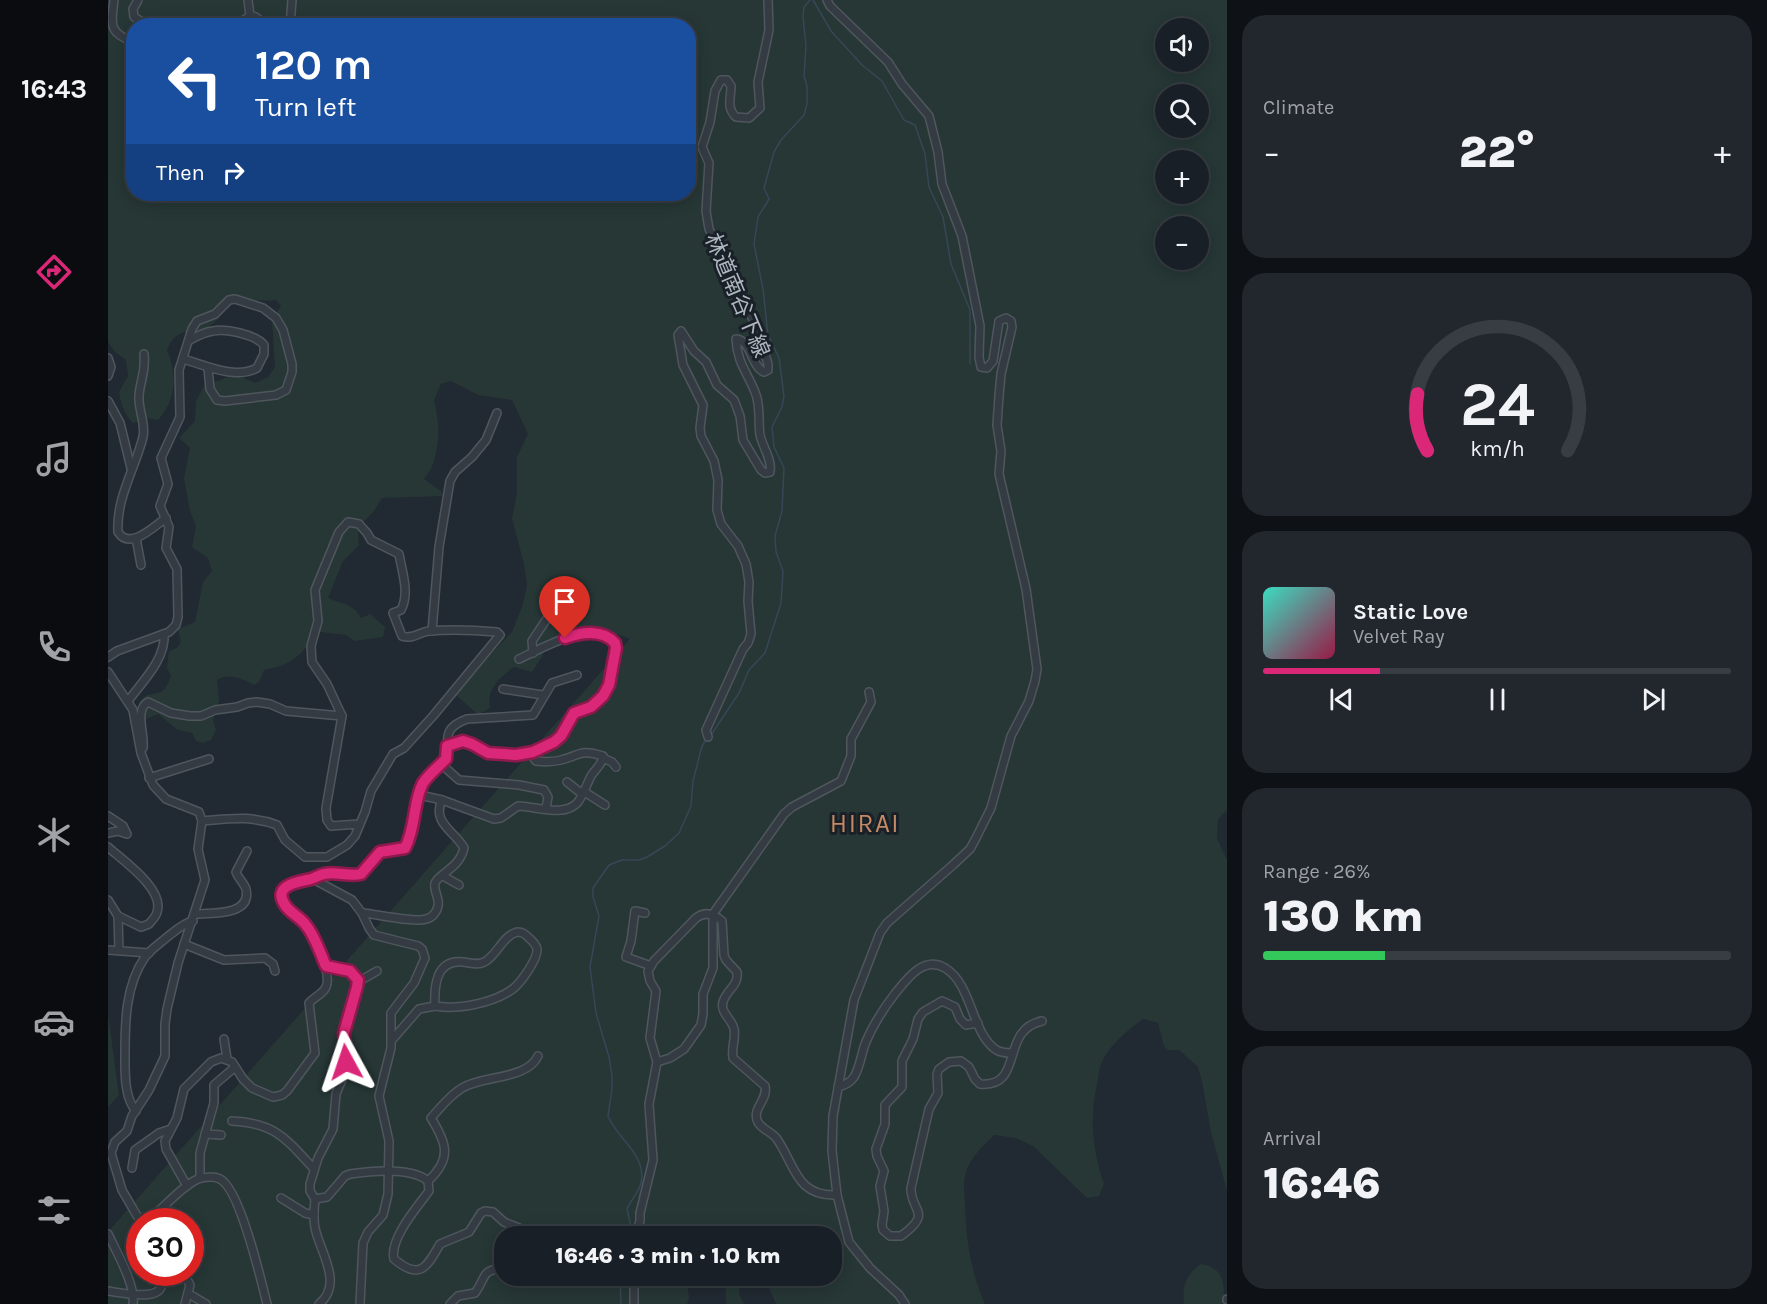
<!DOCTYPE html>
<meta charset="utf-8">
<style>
:root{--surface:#191f26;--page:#22272e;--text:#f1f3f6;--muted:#9fa2a7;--line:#373d43;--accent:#db2777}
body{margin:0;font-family:Karla,"Noto Sans JP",sans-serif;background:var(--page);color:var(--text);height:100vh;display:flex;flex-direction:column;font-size:22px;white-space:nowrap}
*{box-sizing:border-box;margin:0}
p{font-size:20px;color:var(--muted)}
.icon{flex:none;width:33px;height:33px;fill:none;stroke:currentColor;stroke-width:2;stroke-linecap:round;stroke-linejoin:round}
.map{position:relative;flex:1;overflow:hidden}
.panel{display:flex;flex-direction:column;gap:15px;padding:15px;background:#0e1115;width:540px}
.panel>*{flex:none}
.top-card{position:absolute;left:18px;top:18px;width:570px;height:183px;border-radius:24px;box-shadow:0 3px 15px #0003,0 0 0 2px var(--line);background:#1a4fa0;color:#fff;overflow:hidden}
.fabs{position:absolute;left:1047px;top:18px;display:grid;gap:12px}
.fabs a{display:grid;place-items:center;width:54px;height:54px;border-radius:50%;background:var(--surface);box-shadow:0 3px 15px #0003,0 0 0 2px var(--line);font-size:30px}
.speed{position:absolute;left:18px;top:1208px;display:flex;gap:12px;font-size:30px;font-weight:700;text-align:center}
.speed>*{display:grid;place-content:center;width:78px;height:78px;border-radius:50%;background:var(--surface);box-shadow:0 3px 15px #0003,0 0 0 2px var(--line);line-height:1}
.speed .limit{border:9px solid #d22;background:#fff;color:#111}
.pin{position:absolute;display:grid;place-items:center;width:51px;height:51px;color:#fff;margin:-62px -26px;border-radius:50% 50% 50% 0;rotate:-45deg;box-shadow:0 0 6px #0007}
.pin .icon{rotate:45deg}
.me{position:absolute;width:66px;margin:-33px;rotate:355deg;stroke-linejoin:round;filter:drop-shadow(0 0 4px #0008)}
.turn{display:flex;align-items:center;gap:21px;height:126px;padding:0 30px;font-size:27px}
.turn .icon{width:78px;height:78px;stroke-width:2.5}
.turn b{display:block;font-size:42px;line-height:51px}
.then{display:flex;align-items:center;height:57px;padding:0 30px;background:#0003;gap:12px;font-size:22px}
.big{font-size:45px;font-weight:800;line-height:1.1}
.panel .tile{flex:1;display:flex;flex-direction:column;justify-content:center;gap:9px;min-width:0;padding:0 21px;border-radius:24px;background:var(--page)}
.panel .dial{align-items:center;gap:0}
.dial svg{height:156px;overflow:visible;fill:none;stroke:var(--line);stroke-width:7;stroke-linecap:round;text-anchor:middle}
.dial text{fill:var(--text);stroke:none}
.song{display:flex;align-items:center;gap:18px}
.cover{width:72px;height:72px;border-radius:9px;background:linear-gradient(135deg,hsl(170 70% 55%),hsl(340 70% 35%))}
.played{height:6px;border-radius:3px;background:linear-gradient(90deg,var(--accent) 25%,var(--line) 25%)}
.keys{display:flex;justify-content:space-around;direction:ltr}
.heat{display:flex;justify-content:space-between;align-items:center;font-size:33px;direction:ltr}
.charge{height:9px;border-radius:4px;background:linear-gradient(90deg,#34c759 26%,var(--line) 0)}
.trip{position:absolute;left:386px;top:1226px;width:348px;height:60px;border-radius:24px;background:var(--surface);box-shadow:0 3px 15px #0003,0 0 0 2px var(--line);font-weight:800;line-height:60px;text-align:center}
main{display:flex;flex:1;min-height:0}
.tabs{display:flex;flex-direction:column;width:108px;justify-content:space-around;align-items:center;background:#0a0c0f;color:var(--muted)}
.tabs .icon{width:42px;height:42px}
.tabs .selected{color:var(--accent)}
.tabs b{font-size:27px;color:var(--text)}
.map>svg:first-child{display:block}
</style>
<main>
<nav class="tabs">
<b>16:43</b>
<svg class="icon selected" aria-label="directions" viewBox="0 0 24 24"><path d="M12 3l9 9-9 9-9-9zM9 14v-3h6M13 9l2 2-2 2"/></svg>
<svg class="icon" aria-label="music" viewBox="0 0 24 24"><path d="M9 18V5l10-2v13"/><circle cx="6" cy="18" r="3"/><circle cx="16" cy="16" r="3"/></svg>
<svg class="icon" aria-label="phone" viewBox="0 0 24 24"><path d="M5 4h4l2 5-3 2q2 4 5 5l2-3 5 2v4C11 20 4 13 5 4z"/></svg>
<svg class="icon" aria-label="climate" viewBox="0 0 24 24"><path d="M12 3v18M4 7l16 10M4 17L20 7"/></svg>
<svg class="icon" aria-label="car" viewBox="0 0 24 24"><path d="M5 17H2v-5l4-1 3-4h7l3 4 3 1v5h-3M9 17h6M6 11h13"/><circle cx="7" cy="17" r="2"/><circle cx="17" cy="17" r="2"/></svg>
<svg class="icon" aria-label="filters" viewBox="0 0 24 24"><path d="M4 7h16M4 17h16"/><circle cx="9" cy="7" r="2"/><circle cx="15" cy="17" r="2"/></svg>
</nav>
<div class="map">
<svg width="1119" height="1304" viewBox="0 0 1119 1304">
<rect width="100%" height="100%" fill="#212932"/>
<g fill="#263735" fill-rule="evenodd">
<path d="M0 0H1119V810L1110 819 1109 838 1119 860V1191L1103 1132 1094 1081 1090 1067 1071 1050H1060L1056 1046 1050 1023 1035 1019C1020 1030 1002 1044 994 1062 991 1067 991 1074 990 1080 981 1116 984 1149 996 1184L991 1196 979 1198 925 1146 908 1138 886 1135C875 1146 863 1157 858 1172 855 1183 856 1194 857 1205 858 1240 863 1272 877 1304H668L655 1275H723V1236H396V1275H578L581 1298 579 1304H0V1232L522 639C488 624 473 628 440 641L434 657 424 672 406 667C392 677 378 689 382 708L370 715 348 695 370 668 404 632 414 607 419 586 416 564 404 519 409 492V457L420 434 404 400 370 395 343 381 333 384 326 400C332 422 332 445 324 467 322 472 318 475 316 479L333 491 335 496 274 498C271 502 269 507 266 511 254 525 248 524 251 545L235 561 220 598C233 604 246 603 253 618L262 614 277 627 275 637 247 641 238 635 212 632C191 655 188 664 156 670L151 682 146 685C135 679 122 672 109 680L111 701 105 720 108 730 103 740 95 743 88 741 84 733 70 730 50 714 38 719 28 713C30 709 31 702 34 699 43 688 54 703 63 676L59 668 61 651 69 648 73 642 70 629 87 622 95 582 104 571 100 558 84 547 88 526 82 511 76 479 82 448 71 438 87 421 88 401 97 384 114 380 116 378 132 376 147 383 160 377 167 367 164 320 173 306 168 300C153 303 139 297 123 297 118 308 114 317 103 325 86 337 70 323 59 350 69 373 69 400 50 420L33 417 30 422 25 423C16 414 13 404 11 392L20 376 18 360 7 352 0 342ZM26 26H580V194H26ZM1058 28H1090V62H1058ZM1058 94H1090V128H1058ZM1058 160H1090V194H1058ZM1058 226H1090V260H1058ZM32 1221H82V1272H32Z"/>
<polygon points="0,1014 11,1095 0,1107"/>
<path d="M1093 1264C1117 1268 1116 1284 1116 1304H1076C1074 1287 1078 1274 1093 1264Z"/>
<polygon points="617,1275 632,1275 631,1294 636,1304 618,1304"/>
</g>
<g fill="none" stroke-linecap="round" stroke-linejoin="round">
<g stroke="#364757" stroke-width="1.5">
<polyline points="705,0 723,31 754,65 774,81 796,120 807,125 817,154 821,187 835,217 843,264 862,310 862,364"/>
<polyline points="603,735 631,693 641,670 657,653 673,603 675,571 668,552 667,536 674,511 676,468 666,447 664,427 674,407 676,396 671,358 660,335 655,289 646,244 650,217 661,199 656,188 666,152 673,140 696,115 699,104 699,86 696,76 698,46 695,17 696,7 702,0"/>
<path d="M521 1236 522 1222 519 1209C523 1200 531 1192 533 1183 539 1154 509 1139 500 1116L504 1089V1076L501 1057 488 1013 482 967 491 916 485 897V888L501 865 514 860H531L539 857 557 846 571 833 583 806 585 781 594 746 599 738"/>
<polyline points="512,1275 513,1304"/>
</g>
<g stroke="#4f565e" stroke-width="10">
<g id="minor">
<path d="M6 0C3 24 0 33 26 42"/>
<polyline points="30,0 25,9 26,17 41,26"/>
<polyline points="140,0 142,16"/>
<polyline points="719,0 722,6 780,62 794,84 821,116 830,152 834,184 854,236 872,326 871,357 873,367 879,368 885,361 891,321 898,318 903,321 904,327 893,374 891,396 889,425 893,451 891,474 918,589 929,669 927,681 921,701 903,736 883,808 867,840 862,849 846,864 779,923 772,933 746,1000 725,1116 724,1151 729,1195 741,1242 762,1268 791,1295 797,1304"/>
<path d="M99 26C110 17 116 23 129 24 140 19 146 8 155 26"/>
<polyline points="182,26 184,0"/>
<path d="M36 354C38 374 32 380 31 396 30 410 38 423 35 437 27 469 8 498 10 532 22 551 46 526 58 518"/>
<polyline points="0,358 3,367 0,376"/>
<path d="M75 359C97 365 127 380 149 368L156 354V345C148 335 118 328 105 331 97 332 89 336 82 340"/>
<polyline points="0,401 12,423 23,468"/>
<polyline points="28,538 33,565"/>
<polyline points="324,631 331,547 342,481 347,472 364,457 378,440 389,413"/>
<polyline points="425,653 424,641 438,620"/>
<polyline points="0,657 9,651 61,632 68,625 70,617 69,569 58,548 61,527 52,506 60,484 53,458 72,417 71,370 84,329 89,321 107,314 121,300 127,299 155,308 168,318 175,330 184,364 184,372 178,390 168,395 117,401 109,400 102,389 100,368"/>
<polyline points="0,672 25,710 33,753 45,785 58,799 91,812 94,821 90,849 97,880 70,963 59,1009 57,1024 57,1056 41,1090 24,1116 19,1131 7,1142 3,1153 14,1190 32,1221"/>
<polyline points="395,689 435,695"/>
<path d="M20 701C34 682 58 659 56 634"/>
<path d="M600 737 598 730 635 649 640 643 643 634 640 601 641 582 638 564 630 546 613 524 609 510 610 480 606 461 593 436 592 428 595 405 575 365 570 335 573 331 586 351 598 362 609 385 626 400 632 416 635 440 653 470 657 473 662 472C664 459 655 448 652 435 650 422 653 405 647 392 639 372 629 362 628 339 644 341 642 365 656 372L660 370V364L649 328 601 229 598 211 601 163 594 147 602 122 607 91 613 80H619L623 86C623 98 618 108 628 117L641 118 652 108 650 82 661 30 660 0"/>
<polyline points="339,746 355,741 385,755 422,753"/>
<path d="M35 748C37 734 26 710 40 702L63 713 82 716H93L107 710 129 707 140 703 149 702 162 704 178 711 234 716"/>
<polyline points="495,758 504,762 508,767"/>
<polyline points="333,764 351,780 411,785 436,790 440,797 438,808"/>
<polyline points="41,778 101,759"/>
<polyline points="459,782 474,794"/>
<polyline points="475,791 497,805"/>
<path d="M312 795 334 800 386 819 393 818 410 806C427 806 457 818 470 802 475 795 479 784 483 776 487 769 495 764 495 756 471 749 473 755 453 760 445 762 436 762 428 761L422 753C436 749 450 742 457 730 460 724 461 717 466 713 471 709 478 710 483 706 501 695 510 662 507 643 484 618 435 648 411 659"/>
<polyline points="0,816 15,826 19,834 10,831 0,833"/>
<path d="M94 821C121 819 142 815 169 825L177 840 197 857H219L239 845 247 836 257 812 263 791 285 754 296 748 325 716 392 635 389 632C367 630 343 629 321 631 312 632 304 640 294 636L285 613 293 610C302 593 294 572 291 554L263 540 259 533 251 524 240 522 231 532 207 590 210 621 203 646 204 662 219 684 234 716 218 808 219 820 223 826 251 824"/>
<path d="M0 847C14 860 57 889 49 912 48 917 44 920 41 924L33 927 10 916 0 900"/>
<polyline points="335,876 351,885"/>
<polyline points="205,879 244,900 254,913 261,928 266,935 310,946 314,949 317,958 306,983 283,1013 283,1048 271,1096 281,1141 280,1194 275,1215 260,1232 255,1243 252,1304"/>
<path d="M254 913C268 914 307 923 318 919 324 918 329 912 330 906 332 899 325 890 327 883 331 873 351 869 356 848 348 832 323 823 334 800"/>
<polyline points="537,913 527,911 523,941 518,957 543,966"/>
<path d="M88 914C103 913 144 916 138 889 136 883 130 878 128 872L139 851"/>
<polyline points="10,916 11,950"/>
<path d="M409 932C415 932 417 934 421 938 424 941 428 944 429 949 430 959 413 982 406 988 387 1003 350 1010 327 1006 326 986 328 959 355 962 363 963 371 966 378 961 390 953 395 936 409 932Z"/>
<polyline points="76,944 116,960 157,958 165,964 167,971"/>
<polyline points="0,950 41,953"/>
<polyline points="250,982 269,971"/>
<path d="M870 1023 858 1025 852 1019 847 1007 834 1001 815 1012 810 1019 805 1039 794 1061V1087L777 1105V1124L768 1149 769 1156 776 1171 772 1186 776 1211 774 1225 775 1230 782 1236H793C826 1212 802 1211 803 1188L821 1109 830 1093 829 1074 831 1069 841 1062 853 1061 861 1067 867 1079 872 1084C917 1088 891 1030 934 1021"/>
<polyline points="116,1039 119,1059"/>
<polyline points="284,1040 311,1009 327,1006"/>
<polyline points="549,1062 562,1058 576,1049 593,1025 595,1014 595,994 605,968 605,914 676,814 684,807 733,781 743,756 743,739 763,702 761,692"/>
<path d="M730 1087C737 1085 742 1083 746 1077 751 1069 753 1057 756 1047 762 1030 775 1009 786 995 798 980 815 955 837 968 864 984 863 1031 887 1049 892 1053 899 1053 905 1053"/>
<path d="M28 1111C17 1099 17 1076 17 1061 17 1027 16 987 37 957 42 950 51 944 58 938 66 932 75 923 85 921"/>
<path d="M124 1121C168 1123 178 1139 206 1169"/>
<polyline points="97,1134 113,1135"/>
<polyline points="24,1168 27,1150 51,1133 63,1129"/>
<polyline points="92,1178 92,1153 106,1103 106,1085 127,1067"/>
<path d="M320 1181 321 1191C310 1206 281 1239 286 1259 312 1281 319 1267 332 1244L361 1232 373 1213 377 1211 385 1212 396 1222 411 1228 414 1236"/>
<path d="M320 1181C345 1158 338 1142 323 1118 333 1107 341 1096 354 1088 375 1075 419 1080 430 1056"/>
<path d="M79 1186 58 1149 57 1141 69 1118 76 1089 103 1062 113 1058 124 1062 135 1079 144 1088 165 1097 174 1095 179 1091 207 1053 201 1003C206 997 215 994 218 987 224 973 207 937 198 925 192 916 181 912 175 902L173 896 176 888 184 883 205 879 218 873 253 874 272 852 297 847 303 835 313 787 340 756C339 735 337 727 359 719L425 715 444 683 469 675"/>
<polyline points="173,1198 197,1213 206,1215"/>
<path d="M207 1199 202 1191V1184L210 1158 225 1129 228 1094 238 1070 236 1031 250 982C245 969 231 968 218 966"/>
<path d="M40 1221C53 1210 75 1185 90 1179 96 1177 106 1176 112 1179 132 1189 153 1280 159 1304"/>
<path d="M0 1234C8 1251 28 1286 25 1304"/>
<path d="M527 1236 532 1221V1213L545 1160 541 1104 549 1062 542 1038 548 991 542 981 540 971 546 961 588 918C597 911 606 914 614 921L616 955 618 960 629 972C631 986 618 990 615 1002 612 1013 624 1019 626 1029 628 1039 623 1048 625 1058L657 1086C660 1100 645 1107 649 1120 651 1128 664 1132 669 1139 687 1165 688 1197 729 1195"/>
<polyline points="75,1272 82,1285 77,1304"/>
<path d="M0 1291C20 1294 66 1304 51 1272"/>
<polyline points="81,1294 98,1304"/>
<polyline points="1119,1299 1119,1300"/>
<path d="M211 1304C236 1284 212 1252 207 1228 205 1218 206 1208 207 1199L219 1197 237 1176 242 1174C263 1171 303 1167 320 1181"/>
<path d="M342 1304 350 1296 367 1293C380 1275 371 1272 396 1267"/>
<polyline points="526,1304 526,1275"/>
</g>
</g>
<use href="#minor" stroke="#343b43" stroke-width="7"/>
</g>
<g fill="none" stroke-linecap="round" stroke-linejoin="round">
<g stroke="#8e194d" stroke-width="15">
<path id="route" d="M238 1062 236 1033 249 987 250 980 242 971 218 966C212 953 207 935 197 924 192 917 182 913 177 905 164 885 190 882 203 879 207 878 211 875 216 874 228 871 240 877 253 874L272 852 297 848C308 828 305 801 315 783 321 774 330 767 338 759L339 746 355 741 364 744 380 753 408 755 425 752 446 742 453 736 466 713 483 707 495 696 501 685 508 648 507 643C495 629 473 632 457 638"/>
</g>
<use href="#route" stroke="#db2777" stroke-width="10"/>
</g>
<g text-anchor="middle" stroke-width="6" stroke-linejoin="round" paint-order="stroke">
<g font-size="22" fill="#aeb6c0" stroke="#1a2028">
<text transform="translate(630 295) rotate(67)" y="8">林道南谷下線</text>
</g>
<g font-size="26" letter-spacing="1.5" fill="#c48965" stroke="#1a2028">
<text x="757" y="832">HIRAI</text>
</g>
</g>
</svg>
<div class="fabs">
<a><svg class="icon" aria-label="sound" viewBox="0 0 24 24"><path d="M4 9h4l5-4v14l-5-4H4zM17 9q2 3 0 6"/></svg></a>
<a><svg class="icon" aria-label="search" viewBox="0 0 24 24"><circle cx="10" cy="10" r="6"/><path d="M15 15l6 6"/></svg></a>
<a>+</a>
<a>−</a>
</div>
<div class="speed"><div class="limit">30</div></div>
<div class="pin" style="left:457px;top:638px;background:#d93025"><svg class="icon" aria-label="arrive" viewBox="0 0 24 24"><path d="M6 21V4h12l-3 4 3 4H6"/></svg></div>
<svg class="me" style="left:238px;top:1062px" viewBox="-20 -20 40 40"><path d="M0-17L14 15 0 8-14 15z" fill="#db2777" stroke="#fff" stroke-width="4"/></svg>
<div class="trip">16:46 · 3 min · 1.0 km</div>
<div class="top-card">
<div class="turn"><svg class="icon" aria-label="left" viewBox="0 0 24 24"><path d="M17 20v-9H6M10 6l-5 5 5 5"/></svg><div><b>120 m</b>Turn left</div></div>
<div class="then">Then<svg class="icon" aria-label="right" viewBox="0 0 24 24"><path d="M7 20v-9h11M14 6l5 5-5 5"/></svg></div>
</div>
</div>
<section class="panel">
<div class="tile"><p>Climate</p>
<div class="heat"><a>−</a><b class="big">22°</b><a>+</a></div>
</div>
<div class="tile dial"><svg viewBox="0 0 100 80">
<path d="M14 69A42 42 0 1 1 86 69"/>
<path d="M14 69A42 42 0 0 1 9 40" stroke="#db2777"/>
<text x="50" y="56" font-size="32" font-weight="700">24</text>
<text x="50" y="72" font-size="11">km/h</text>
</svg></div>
<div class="tile">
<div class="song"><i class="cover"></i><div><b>Static Love</b><p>Velvet Ray</p></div></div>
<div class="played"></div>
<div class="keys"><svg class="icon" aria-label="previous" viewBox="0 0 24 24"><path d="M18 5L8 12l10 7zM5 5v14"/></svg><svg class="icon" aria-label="pause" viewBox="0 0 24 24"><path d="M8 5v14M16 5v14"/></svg><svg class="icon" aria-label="next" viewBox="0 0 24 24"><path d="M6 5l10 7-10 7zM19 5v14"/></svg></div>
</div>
<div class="tile"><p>Range · 26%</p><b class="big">130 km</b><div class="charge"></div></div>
<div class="tile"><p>Arrival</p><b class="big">16:46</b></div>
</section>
</main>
